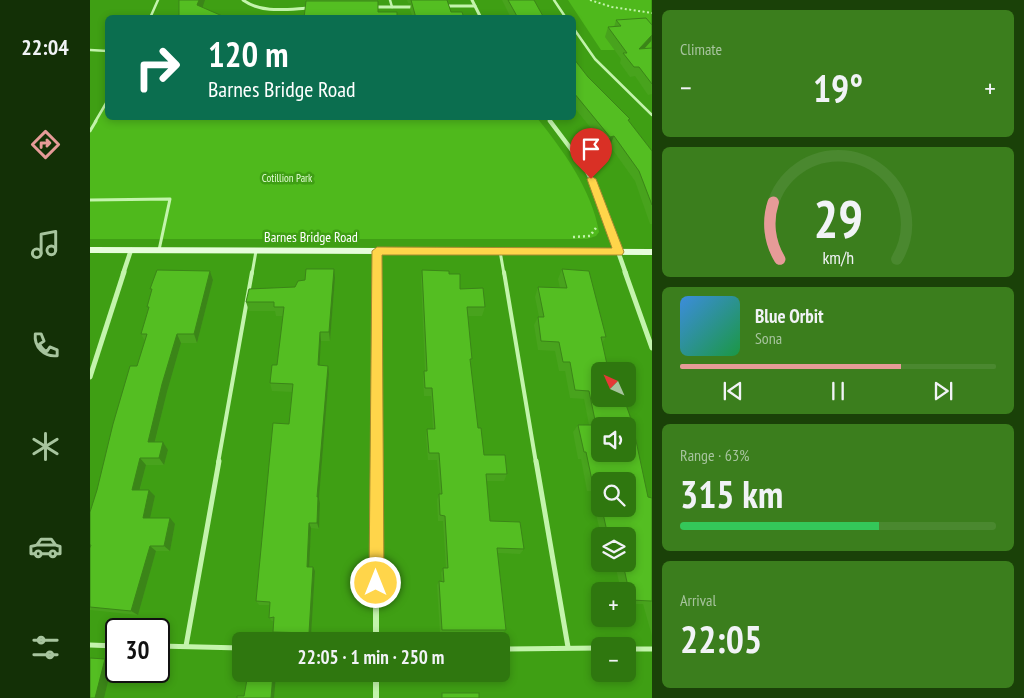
<!DOCTYPE html>
<meta charset="utf-8">
<style>
:root{--surface:#2f770f;--page:#3b7e1d;--text:#f1f3f6;--muted:#a7c49e;--line:#4a882f;--accent:#e69b98}
body{margin:0;font-family:"PT Sans Narrow",sans-serif;background:var(--page);color:var(--text);height:100vh;display:flex;flex-direction:column;font-size:19px;white-space:nowrap}
*{box-sizing:border-box;margin:0}
p{font-size:16px;color:var(--muted)}
.icon{flex:none;width:28px;height:28px;fill:none;stroke:currentColor;stroke-width:2;stroke-linecap:round;stroke-linejoin:round}
.map{position:relative;flex:1;overflow:hidden}
.drawer{display:flex;flex-direction:column;gap:10px;padding:10px;background:#1a4108;width:372px}
.drawer>*{flex:none}
.top-card{position:absolute;left:15px;top:15px;width:471px;height:105px;border-radius:8px;box-shadow:0 2px 8px #0003;background:#0b6e4f;color:#fff;overflow:hidden}
.needle{width:32px;rotate:315deg}
.buttons{position:absolute;left:501px;top:362px;display:grid;gap:10px}
.buttons a{display:grid;place-items:center;width:45px;height:45px;border-radius:8px;background:var(--surface);box-shadow:0 2px 8px #0003;font-size:25px}
.speed{position:absolute;left:15px;top:618px;display:flex;gap:10px;font-size:25px;font-weight:700;text-align:center}
.speed>*{display:grid;place-content:center;width:65px;height:65px;border-radius:50%;background:var(--surface);box-shadow:0 2px 8px #0003;line-height:1}
.speed .limit{border:2px solid #111;border-radius:8px;background:#fff;color:#111}
.pin{position:absolute;display:grid;place-items:center;width:42px;height:42px;color:#fff;margin:-51px -21px;border-radius:50% 50% 50% 0;rotate:-45deg;box-shadow:0 0 5px #0007}
.pin .icon{rotate:45deg}
.me{position:absolute;width:55px;margin:-28px;rotate:0deg;stroke-linejoin:round;filter:drop-shadow(0 0 4px #0008)}
.turn{display:flex;align-items:center;gap:18px;height:105px;padding:0 20px;font-size:22px}
.turn .icon{width:65px;height:65px;stroke-width:2.5}
.turn b{display:block;font-size:35px;line-height:42px}
.big{font-size:38px;font-weight:800;line-height:1.1}
.drawer .widget{flex:1;display:flex;flex-direction:column;justify-content:center;gap:8px;min-width:0;padding:0 18px;border-radius:8px;background:var(--page)}
.drawer .dial{align-items:center;gap:0}
.dial svg{height:130px;overflow:visible;fill:none;stroke:var(--line);stroke-width:7;stroke-linecap:round;text-anchor:middle}
.dial text{fill:var(--text);stroke:none}
.song{display:flex;align-items:center;gap:15px}
.cover{width:60px;height:60px;border-radius:8px;background:linear-gradient(135deg,hsl(210 70% 55%),hsl(140 70% 35%))}
.played{height:5px;border-radius:2px;background:linear-gradient(90deg,var(--accent) 70%,var(--line) 70%)}
.keys{display:flex;justify-content:space-around;direction:ltr}
.heat{display:flex;justify-content:space-between;align-items:center;font-size:28px;direction:ltr}
.charge{height:8px;border-radius:4px;background:linear-gradient(90deg,#34c759 63%,var(--line) 0)}
.trip{position:absolute;left:142px;top:632px;width:278px;height:50px;border-radius:8px;background:var(--surface);box-shadow:0 2px 8px #0003;font-weight:800;line-height:50px;text-align:center}
main{display:flex;flex:1;min-height:0}
.menu{display:flex;flex-direction:column;width:90px;justify-content:space-around;align-items:center;background:#133006;color:var(--muted)}
.menu .icon{width:35px;height:35px}
.menu .selected{color:var(--accent)}
.menu b{font-size:22px;color:var(--text)}
.map>svg:first-child{display:block}
</style>
<main>
<nav class="menu">
<b>22:04</b>
<svg class="icon selected" aria-label="directions" viewBox="0 0 24 24"><path d="M12 3l9 9-9 9-9-9zM9 14v-3h6M13 9l2 2-2 2"/></svg>
<svg class="icon" aria-label="music" viewBox="0 0 24 24"><path d="M9 18V5l10-2v13"/><circle cx="6" cy="18" r="3"/><circle cx="16" cy="16" r="3"/></svg>
<svg class="icon" aria-label="phone" viewBox="0 0 24 24"><path d="M5 4h4l2 5-3 2q2 4 5 5l2-3 5 2v4C11 20 4 13 5 4z"/></svg>
<svg class="icon" aria-label="climate" viewBox="0 0 24 24"><path d="M12 3v18M4 7l16 10M4 17L20 7"/></svg>
<svg class="icon" aria-label="car" viewBox="0 0 24 24"><path d="M5 17H2v-5l4-1 3-4h7l3 4 3 1v5h-3M9 17h6M6 11h13"/><circle cx="7" cy="17" r="2"/><circle cx="17" cy="17" r="2"/></svg>
<svg class="icon" aria-label="filters" viewBox="0 0 24 24"><path d="M4 7h16M4 17h16"/><circle cx="9" cy="7" r="2"/><circle cx="15" cy="17" r="2"/></svg>
</nav>
<div class="map">
<svg width="562" height="698" viewBox="0 0 562 698">
<rect width="100%" height="100%" fill="#3f9f14"/>
<g fill="#4fb91c">
<polygon points="478,0 561,0 561,50 511,50"/>
<path d="M17 97 18 118H447C473 150 502 190 509 232L506 236 497 239H0V133Z"/>
</g>
<g fill="none" stroke-linecap="round" stroke-linejoin="round">
<polyline stroke="#c3f4ac" stroke-width="2" stroke-dasharray="2 2.5" stroke-linecap="butt" points="500,0 522,7 562,13"/>
<polyline stroke="#c3f4ac" stroke-width="2.5" stroke-dasharray="2 3" stroke-linecap="butt" points="483,237 500,236 506,228"/>
<g stroke="#c3f4ac" stroke-width="2.5">
<polyline points="300,0 302,7"/>
<polyline points="464,0 476,18"/>
<polyline points="60,18 68,0"/>
<polyline points="484,29 505,59 562,115"/>
<polyline points="0,50 18,51"/>
<polyline points="5,122 18,100"/>
</g>
<g stroke="#c3f4ac" stroke-width="3">
<polyline points="0,131 6,121"/>
<polyline points="0,200 80,199 69,250"/>
<polyline points="410,251 414,274"/>
<polyline points="162,274 166,251"/>
</g>
<g stroke="#c3f4ac" stroke-width="4">
<polyline points="414,272 446,463"/>
<polyline points="128,463 162,272"/>
</g>
<g stroke="#c3f4ac" stroke-width="5">
<polyline points="446,461 478,647"/>
<polyline points="0,645 26,646"/>
<polyline points="69,646 151,648"/>
<polyline points="96,646 129,461"/>
<polyline points="411,649 510,648"/>
<polyline points="538,649 562,649"/>
</g>
<g stroke="#c3f4ac" stroke-width="3">
<path d="M153 0C172 14 198 9 220 8"/>
<polyline points="382,0 391,18"/>
<polyline points="353,6 385,6"/>
<polyline points="281,7 327,7"/>
<polyline points="458,118 461,122"/>
</g>
<g stroke="#c3f4ac" stroke-width="4.5">
<polyline points="460,121 496,169 506,189 536,274"/>
<polyline points="33,274 41,250"/>
<polyline points="287,274 287,251"/>
</g>
<g stroke="#c3f4ac" stroke-width="5">
<polyline points="535,272 562,348"/>
<polyline points="0,377 34,272"/>
<polyline points="286,463 287,272"/>
</g>
<g stroke="#c3f4ac" stroke-width="6">
<polyline points="286,641 286,461"/>
<polyline points="286,674 286,698"/>
</g>
<polygon fill="#e6fddb" fill-rule="evenodd" points="0,247 562,249 562,255 0,253"/>
</g>
<g fill="#48a31d" fill-rule="evenodd">
<polygon points="217,0 287,0 288,12 307,18 217,1"/>
<polygon points="317,0 357,0 361,12 374,18 323,18 320,10 321,3 318,3"/>
<polygon points="412,0 444,0 454,18 421,18"/>
<polygon points="526,20 562,25 562,40 554,49 562,48 562,94 558,95 545,76 540,77 530,63 531,59 515,37 518,27 524,27"/>
<polygon points="484,59 498,77 540,119 539,122 562,151 562,224 560,224 545,181 520,146 516,147 484,107"/>
<path d="M472 269 516 337 512 343 518 369 543 435 558 497 562 498V636L553 604H538V591H531L525 564H538V536H511L501 491H497L491 459H488L483 432 488 425H499L494 399 480 398 475 371H469L465 351 448 350 444 325 448 317H449L445 297 448 287 470 288 468 279ZM510 481 538 509H510Z"/>
<polygon points="332,270 359,274 370,289 395,307 392,316 378,316 382,359 380,364 388,428 394,455 417,474 414,481 396,481 400,521 434,549 430,554 408,553 416,630 412,633 350,633 347,585 349,581 352,581 351,573 353,568 356,568 353,521 348,521 347,500 349,494 350,494 347,460 338,460 336,436 337,429 343,429 341,396 334,396 333,379 334,371 335,371 331,280"/>
<polygon points="120,271 123,280 107,343 91,343 77,392 65,442 73,442 78,450 74,465 56,465 50,490 65,496 60,518 85,524 80,551 66,551 48,615 0,610 0,512 55,341 51,334 58,309 57,307 61,293 60,289"/>
<polygon points="245,278 240,341 231,341 229,365 239,374 229,498 230,503 229,529 221,528 219,567 225,571 221,636 185,635 183,632 184,621 182,621 179,618 180,605 169,605 166,601 199,424 202,392 182,391 180,383 187,365 193,316 186,316 185,311 159,311 156,302 205,287"/>
</g>
<g fill="#3b8518">
<polygon points="109,0 115,0 110,15 107,5"/>
<polygon points="562,35 562,40 545,59 549,49"/>
<polygon points="524,136 520,146 516,147 520,137"/>
<polygon points="244,269 245,278 240,341 239,332"/>
<polygon points="120,271 123,280 107,343 104,334"/>
<polygon points="230,332 231,341 229,374 228,365"/>
<polygon points="87,334 91,343 77,392 63,449 58,442 72,384"/>
<polygon points="238,366 239,374 229,498 230,503 229,529 227,523 227,497"/>
<polygon points="73,442 78,450 74,465 69,458"/>
<polygon points="50,458 56,465 48,496 42,490"/>
<polygon points="59,490 65,496 59,523 53,518"/>
<polygon points="80,518 85,524 80,551 74,546"/>
<polygon points="219,523 221,528 219,571 217,567"/>
<polygon points="60,546 66,551 48,615 41,611"/>
<polygon points="223,567 225,571 221,636 219,633"/>
<polygon points="15,659 23,661 14,698 5,698"/>
<polygon points="183,674 186,675 184,698 181,698"/>
</g>
<g fill="#54be22" stroke="#3b8518" fill-rule="evenodd">
<polygon points="89,0 109,0 107,5 137,18 89,18"/>
<polygon points="321,0 357,0 361,12 372,12 374,18 326,18"/>
<polygon points="418,0 444,0 454,18 428,18"/>
<polygon points="216,1 288,1 288,12 307,12 307,18 214,18"/>
<polygon points="556,18 562,25 562,35 549,49 562,48 562,84 549,67 544,67 533,53 537,53 518,27 531,26 526,20"/>
<polygon points="484,59 498,77 540,119 538,120 562,151 562,205 549,171 524,136 520,137 484,93"/>
<polygon points="216,269 244,269 239,332 230,332 228,365 238,366 227,497 228,497 227,523 219,523 217,567 223,567 219,633 183,632 184,617 179,618 180,602 166,601 183,423 199,424 203,384 180,383 182,365 187,365 194,307 184,307 184,302 156,302 159,289 205,287 208,281 215,280"/>
<path d="M472 269 499 271 516 337H511L518 369H525L526 371H510V399H534L540 416 543 435 545 436 558 497 562 498V601H561L541 600 533 564H538V536H518L512 509H538V481H510V498L507 485H503L496 452H494L488 425H506L499 391 485 390 480 362H473L469 342 451 341 448 317H454L448 287 477 288ZM510 426H538V454H510Z"/>
<polygon points="67,270 120,271 104,334 87,334 72,384 58,442 73,442 69,458 50,458 42,490 59,490 53,518 80,518 74,546 60,546 41,611 0,607 0,548 1,545 0,545 0,512 7,490 23,424 40,366 47,366 57,334 51,334 59,307 57,307 62,289 60,289"/>
<polygon points="332,270 359,271 359,274 370,274 370,289 393,288 395,307 377,307 382,359 380,359 388,428 391,428 394,455 415,455 417,474 396,474 400,521 430,522 434,549 407,548 416,630 352,630 349,581 354,582 353,568 358,568 355,516 350,515 349,494 352,494 349,453 339,453 337,429 345,429 342,388 335,388 334,371 337,371"/>
<polygon points="0,658 15,659 5,698 0,698"/>
<polygon points="158,674 183,674 181,698 147,698 147,696 154,696"/>
<rect x="352" y="693" width="37" height="5"/>
</g>
<polygon fill="#ffd54a" stroke="#a68a30" points="501,176 506,179 534,252 532,255 292,255 294,583 292,588 286,590 281,588 279,583 282,251 287,247 522,248 497,179"/>
<g text-anchor="middle" stroke-width="5" stroke-linejoin="round" paint-order="stroke">
<g font-size="11" fill="#e2fdd4" stroke="#3f9f14">
<text x="197" y="182">Cotillion Park</text>
</g>
<g font-size="14" fill="#fff" stroke="#3f9f14">
<text x="221" y="242">Barnes Bridge Road</text>
</g>
</g>
</svg>
<div class="buttons">
<a><svg class="needle" viewBox="-14 -14 28 28"><path d="M0-13l5 13h-10z" fill="#e53935"/><path d="M0 13l5-13h-10z" fill="#a7c49e"/></svg></a>
<a><svg class="icon" aria-label="sound" viewBox="0 0 24 24"><path d="M4 9h4l5-4v14l-5-4H4zM17 9q2 3 0 6"/></svg></a>
<a><svg class="icon" aria-label="search" viewBox="0 0 24 24"><circle cx="10" cy="10" r="6"/><path d="M15 15l6 6"/></svg></a>
<a><svg class="icon" aria-label="layers" viewBox="0 0 24 24"><path d="M12 4l9 5-9 5-9-5zM3 14l9 5 9-5"/></svg></a>
<a>+</a>
<a>−</a>
</div>
<div class="speed"><div class="limit">30</div></div>
<div class="pin" style="left:501px;top:179px;background:#d93025"><svg class="icon" aria-label="arrive" viewBox="0 0 24 24"><path d="M6 21V4h12l-3 4 3 4H6"/></svg></div>
<svg class="me" style="left:286px;top:583px" viewBox="-20 -20 40 40"><circle r="17" fill="#ffd54a" stroke="#fff" stroke-width="3"/><path d="M0-11L8 9 0 5-8 9z" fill="#fff"/></svg>
<div class="trip">22:05 · 1 min · 250 m</div>
<div class="top-card">
<div class="turn"><svg class="icon" aria-label="right" viewBox="0 0 24 24"><path d="M7 20v-9h11M14 6l5 5-5 5"/></svg><div><b>120 m</b>Barnes Bridge Road</div></div>
</div>
</div>
<section class="drawer">
<div class="widget"><p>Climate</p>
<div class="heat"><a>−</a><b class="big">19°</b><a>+</a></div>
</div>
<div class="widget dial"><svg viewBox="0 0 100 80">
<path d="M14 69A42 42 0 1 1 86 69"/>
<path d="M14 69A42 42 0 0 1 10 34" stroke="#e69b98"/>
<text x="50" y="56" font-size="32" font-weight="700">29</text>
<text x="50" y="72" font-size="11">km/h</text>
</svg></div>
<div class="widget">
<div class="song"><i class="cover"></i><div><b>Blue Orbit</b><p>Sona</p></div></div>
<div class="played"></div>
<div class="keys"><svg class="icon" aria-label="previous" viewBox="0 0 24 24"><path d="M18 5L8 12l10 7zM5 5v14"/></svg><svg class="icon" aria-label="pause" viewBox="0 0 24 24"><path d="M8 5v14M16 5v14"/></svg><svg class="icon" aria-label="next" viewBox="0 0 24 24"><path d="M6 5l10 7-10 7zM19 5v14"/></svg></div>
</div>
<div class="widget"><p>Range · 63%</p><b class="big">315 km</b><div class="charge"></div></div>
<div class="widget"><p>Arrival</p><b class="big">22:05</b></div>
</section>
</main>
